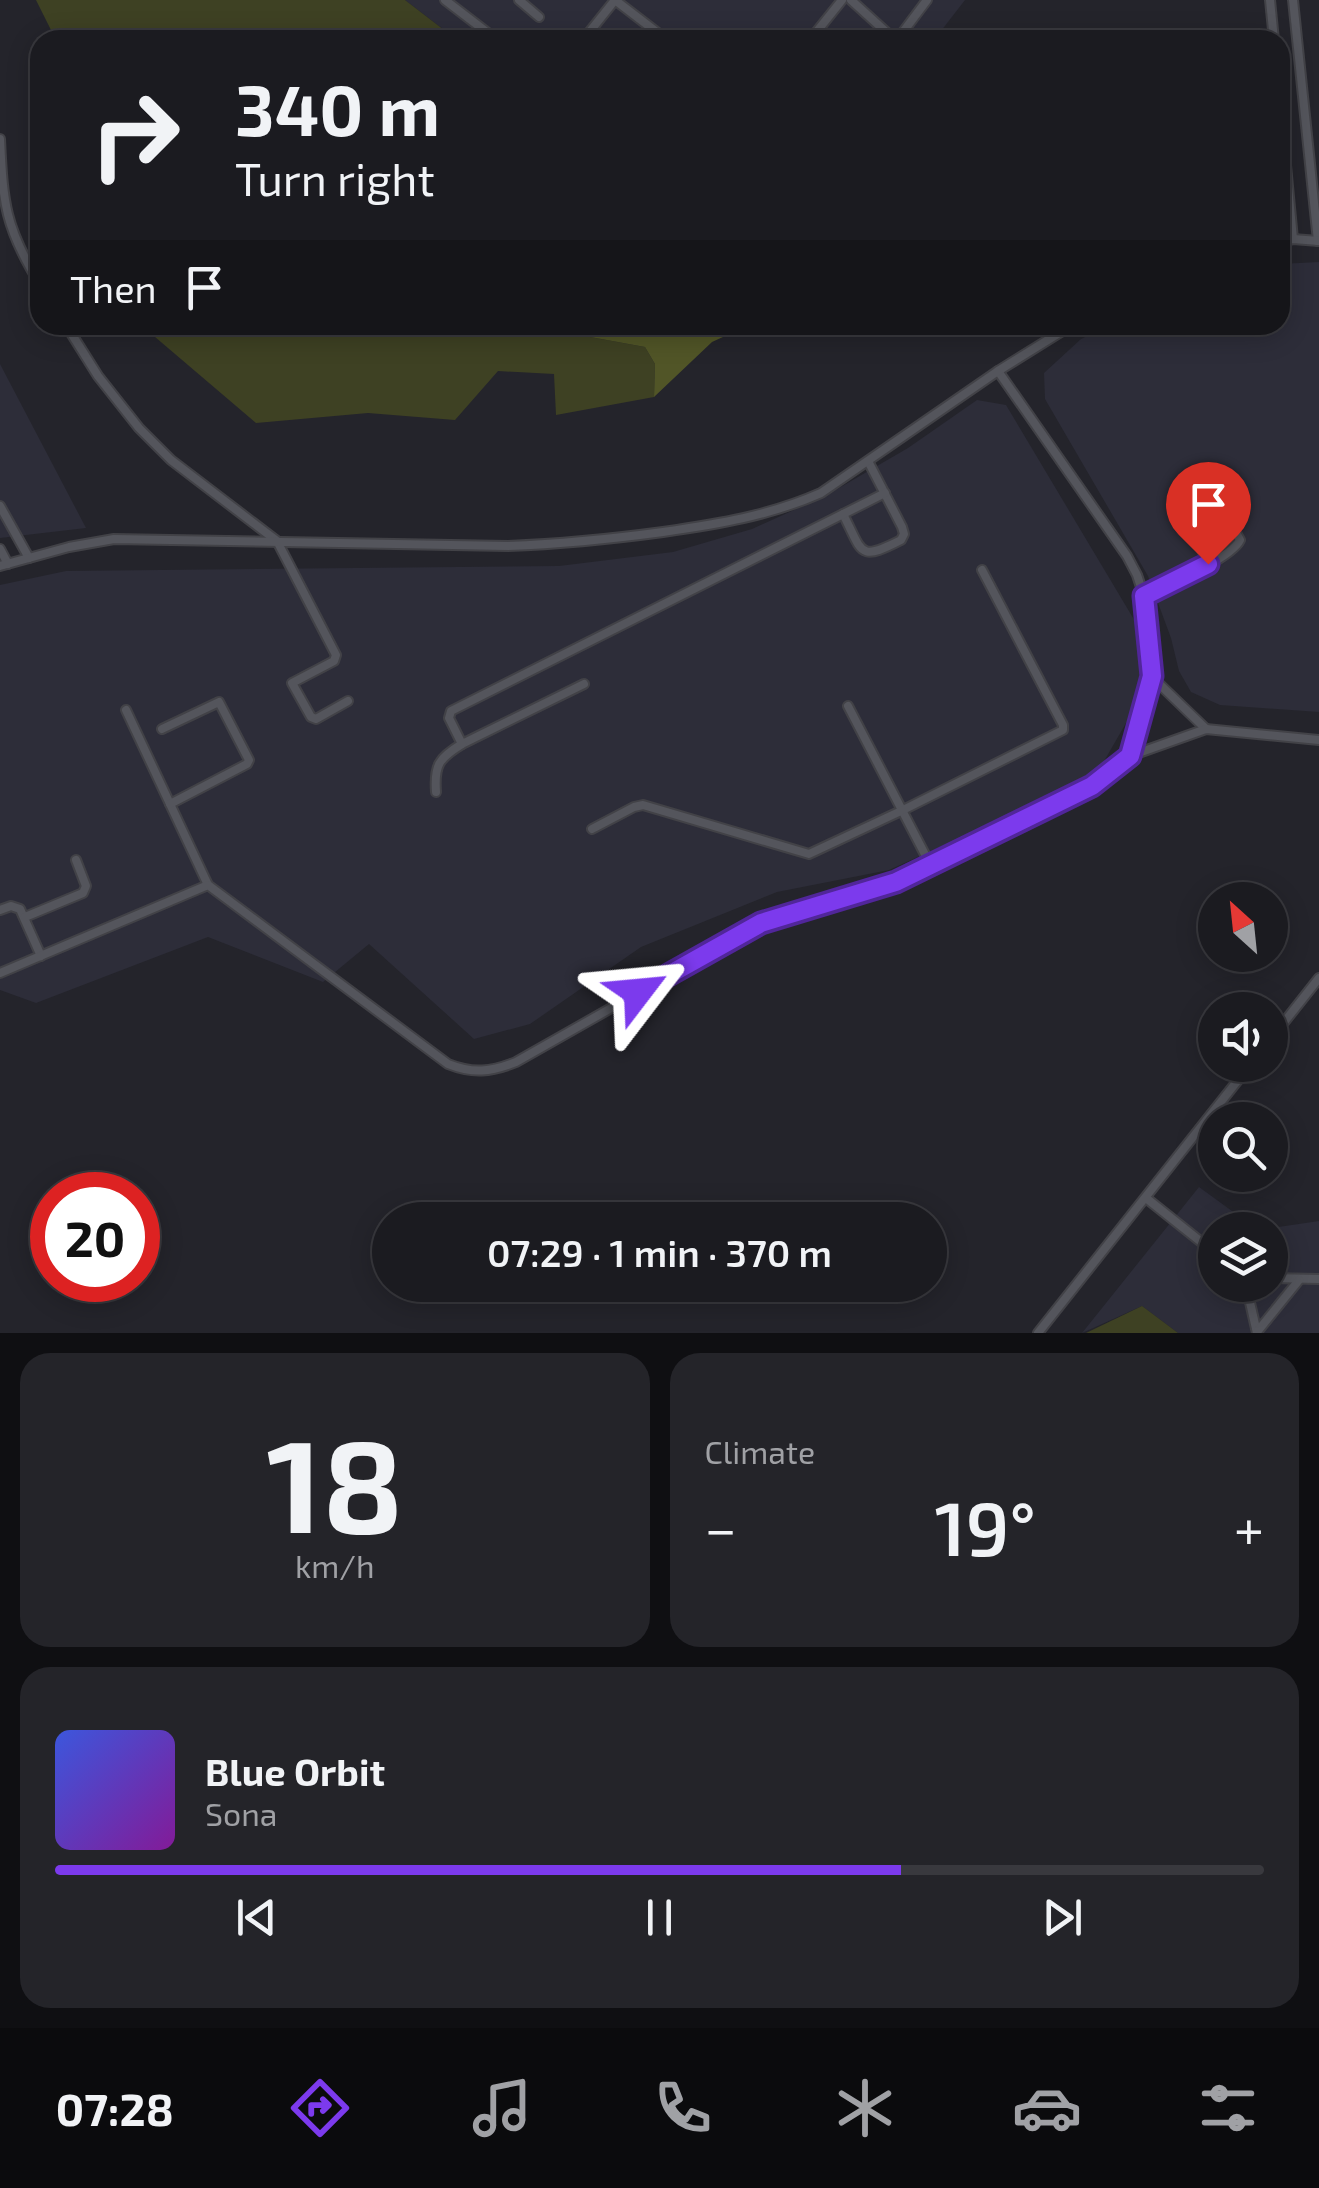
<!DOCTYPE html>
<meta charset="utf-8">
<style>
:root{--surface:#1b1b20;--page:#242429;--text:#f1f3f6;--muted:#a0a1a5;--line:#39393e;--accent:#7c3aed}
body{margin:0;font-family:"Exo 2",sans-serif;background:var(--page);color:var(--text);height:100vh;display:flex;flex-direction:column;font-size:38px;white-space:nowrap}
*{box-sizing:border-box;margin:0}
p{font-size:32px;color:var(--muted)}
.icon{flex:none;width:55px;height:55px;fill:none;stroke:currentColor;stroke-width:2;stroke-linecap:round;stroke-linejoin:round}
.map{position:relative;height:1333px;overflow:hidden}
.details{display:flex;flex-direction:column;gap:20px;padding:20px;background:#0f0f12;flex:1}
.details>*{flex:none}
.banner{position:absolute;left:30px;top:30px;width:1260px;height:305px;border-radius:30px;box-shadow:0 5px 25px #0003,0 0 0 2px var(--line);background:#1b1b20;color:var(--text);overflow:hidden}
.needle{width:65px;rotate:333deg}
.buttons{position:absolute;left:1198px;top:882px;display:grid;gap:20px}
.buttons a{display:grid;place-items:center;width:90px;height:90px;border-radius:50%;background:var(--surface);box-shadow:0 5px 25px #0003,0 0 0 2px var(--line);font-size:50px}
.speed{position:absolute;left:30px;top:1172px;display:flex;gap:20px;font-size:50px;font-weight:700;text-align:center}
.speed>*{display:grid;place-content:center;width:130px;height:130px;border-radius:50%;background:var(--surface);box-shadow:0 5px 25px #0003,0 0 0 2px var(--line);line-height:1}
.speed .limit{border:15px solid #d22;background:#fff;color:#111}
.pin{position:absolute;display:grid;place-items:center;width:85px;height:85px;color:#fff;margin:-102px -42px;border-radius:50% 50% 50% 0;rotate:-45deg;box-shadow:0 0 10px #0007}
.pin .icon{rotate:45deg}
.me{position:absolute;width:110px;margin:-55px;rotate:61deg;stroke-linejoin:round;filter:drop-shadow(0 0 8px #0008)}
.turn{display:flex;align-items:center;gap:35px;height:210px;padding:0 40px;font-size:45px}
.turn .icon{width:130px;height:130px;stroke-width:2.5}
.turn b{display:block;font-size:70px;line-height:85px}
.then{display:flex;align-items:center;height:95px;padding:0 40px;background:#0003;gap:20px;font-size:38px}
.big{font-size:75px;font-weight:600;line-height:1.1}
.details .widget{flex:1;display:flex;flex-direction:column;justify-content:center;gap:15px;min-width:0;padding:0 35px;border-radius:30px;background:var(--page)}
.details .dial{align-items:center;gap:0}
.dial b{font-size:130px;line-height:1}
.song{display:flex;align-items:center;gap:30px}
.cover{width:120px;height:120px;border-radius:15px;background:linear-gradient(135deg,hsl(230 70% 55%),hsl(290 70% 35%))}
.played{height:10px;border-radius:5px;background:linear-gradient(90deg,var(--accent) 70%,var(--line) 70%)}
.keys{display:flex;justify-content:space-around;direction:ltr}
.heat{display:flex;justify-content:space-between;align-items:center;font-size:55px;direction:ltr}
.details .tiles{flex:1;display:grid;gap:20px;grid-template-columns:1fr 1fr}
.widget:last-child{grid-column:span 2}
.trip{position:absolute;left:372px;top:1202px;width:575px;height:100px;border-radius:50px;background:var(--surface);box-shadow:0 5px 25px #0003,0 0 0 2px var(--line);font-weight:600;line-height:100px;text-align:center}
.tabs{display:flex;height:160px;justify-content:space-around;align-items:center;background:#0b0b0d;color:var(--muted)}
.tabs .icon{width:70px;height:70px}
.tabs .selected{color:var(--accent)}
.tabs b{font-size:45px;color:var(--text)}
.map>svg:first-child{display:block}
</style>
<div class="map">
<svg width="1319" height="1333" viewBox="0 0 1319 1333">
<rect width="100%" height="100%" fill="#24242b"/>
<g fill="#2d2d39" fill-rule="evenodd">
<polygon points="405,0 965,0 934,40 457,40"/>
<polygon points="1319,262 1319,712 1220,705 1191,692 1179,671 1171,638 1148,576 1045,399 1044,373 1081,339 1111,325 1280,325 1280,264"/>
<polygon points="0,364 86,528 0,538"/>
<polygon points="977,400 1006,405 1148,643 1149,683 1103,763 1082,783 889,870 777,892 641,947 530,1024 474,1039 369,944 323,982 208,937 36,1003 0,990 0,585 66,571 559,566 673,552 752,529 827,495 908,448"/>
<path d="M1199 1187 1258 1230 1319 1221V1333H1178L1142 1306 1082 1333ZM1215 1230H1270V1285H1215Z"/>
</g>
<g fill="#3e4123">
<polygon points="36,0 405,0 457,40 56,40"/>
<polygon points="141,325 553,325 563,332 645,347 655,364 654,397 556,415 554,374 498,371 455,420 368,413 256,423"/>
<polygon points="1142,1306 1178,1333 1086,1333"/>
</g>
<polygon fill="#515527" points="553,325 749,325 712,342 654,397 655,364 645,347 563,332"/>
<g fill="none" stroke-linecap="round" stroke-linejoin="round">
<g stroke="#424247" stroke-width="12">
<g id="lane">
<polyline points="445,0 497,40"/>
<polyline points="519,0 539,17"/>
<polyline points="851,0 895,40"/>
<polyline points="1270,0 1274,40"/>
<polyline points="1293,0 1318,241"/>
<polyline points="583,40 615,0 667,40"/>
<polyline points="810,40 842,0"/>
<polyline points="897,40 927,0"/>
<polyline points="1280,102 1293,239"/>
<path d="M0 139C3 203 5 228 40 284"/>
<polyline points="1280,243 1293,239 1319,241"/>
<polyline points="66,325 98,376 139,428 171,460 277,541 336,655 334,661 292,683 311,717 316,719 348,701"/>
<polyline points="998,371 1127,556 1137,575 1144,596 1152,677 1130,756"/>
<polyline points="0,506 29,558"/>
<path d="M843 514C863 553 858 562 901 540L904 534 902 527 868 461"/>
<polyline points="0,549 8,564"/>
<path d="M0 566 69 547 114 539 508 546C560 544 611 539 663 532 718 524 769 516 821 493L998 371 1072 325"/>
<path d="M1144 596C1165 586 1231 559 1240 540L1208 481 1205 479 1177 494V500L1209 564"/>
<polyline points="1152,677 1206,729"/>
<polyline points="848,706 931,866"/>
<polyline points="126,710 208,885"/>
<polyline points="162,729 219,702 249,760 247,764 170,804"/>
<polyline points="462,744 584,684"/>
<path d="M436 792C434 765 439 758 462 744L449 718 451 711 885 493"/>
<polyline points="592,829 634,807 643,805 809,854 901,811 1063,730 1063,725 982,570"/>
<polyline points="0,910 11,906 20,909 41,956"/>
<polyline points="25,917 83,893 86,886 76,860"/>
<path d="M0 973 208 885 448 1064C473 1074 491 1072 516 1062L761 923 910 876 1083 792 1130 756 1206 729 1319 740"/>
<polyline points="1270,1040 1319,978"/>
<polyline points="1146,1198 1215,1253"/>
<polyline points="1270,1278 1319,1279"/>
<polyline points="1246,1285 1257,1333"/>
<polyline points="1257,1332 1299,1280"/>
<polyline points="1038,1333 1250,1065"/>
</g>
</g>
<use href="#lane" stroke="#54555c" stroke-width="8"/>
</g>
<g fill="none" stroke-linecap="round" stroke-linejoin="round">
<g stroke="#51269a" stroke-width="25">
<polyline id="route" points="638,992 761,923 896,882 1092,786 1130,756 1152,676 1144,596 1208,564"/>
</g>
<use href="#route" stroke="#7c3aed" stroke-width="18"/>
</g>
</svg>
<div class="buttons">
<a><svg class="needle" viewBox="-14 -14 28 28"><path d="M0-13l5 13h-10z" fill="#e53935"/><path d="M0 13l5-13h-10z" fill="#a0a1a5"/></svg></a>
<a><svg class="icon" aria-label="sound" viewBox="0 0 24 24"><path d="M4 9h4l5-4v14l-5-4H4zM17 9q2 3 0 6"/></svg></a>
<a><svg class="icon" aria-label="search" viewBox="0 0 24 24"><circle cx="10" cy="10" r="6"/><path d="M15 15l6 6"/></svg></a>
<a><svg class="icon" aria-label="layers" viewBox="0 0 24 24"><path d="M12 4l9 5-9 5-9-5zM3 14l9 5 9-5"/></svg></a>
</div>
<div class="speed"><div class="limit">20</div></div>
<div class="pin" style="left:1208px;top:564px;background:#d93025"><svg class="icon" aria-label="arrive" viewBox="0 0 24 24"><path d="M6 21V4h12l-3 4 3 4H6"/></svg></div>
<svg class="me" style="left:638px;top:992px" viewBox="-20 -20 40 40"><path d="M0-17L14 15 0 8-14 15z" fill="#7c3aed" stroke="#fff" stroke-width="4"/></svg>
<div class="trip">07:29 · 1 min · 370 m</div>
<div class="banner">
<div class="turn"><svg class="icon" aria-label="right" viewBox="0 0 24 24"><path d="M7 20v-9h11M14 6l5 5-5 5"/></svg><div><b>340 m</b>Turn right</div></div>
<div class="then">Then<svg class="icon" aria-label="arrive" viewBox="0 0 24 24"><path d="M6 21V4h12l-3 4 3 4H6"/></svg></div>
</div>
</div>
<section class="details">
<div class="tiles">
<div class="widget dial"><b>18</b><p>km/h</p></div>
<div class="widget"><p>Climate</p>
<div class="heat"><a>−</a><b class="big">19°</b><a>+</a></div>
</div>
<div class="widget">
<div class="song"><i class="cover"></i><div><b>Blue Orbit</b><p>Sona</p></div></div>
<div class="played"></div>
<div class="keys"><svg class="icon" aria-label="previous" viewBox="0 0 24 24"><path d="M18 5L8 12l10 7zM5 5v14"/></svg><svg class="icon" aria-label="pause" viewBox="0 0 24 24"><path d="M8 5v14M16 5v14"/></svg><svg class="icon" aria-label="next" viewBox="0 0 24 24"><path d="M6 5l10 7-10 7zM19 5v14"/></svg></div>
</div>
</div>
</section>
<nav class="tabs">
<b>07:28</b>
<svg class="icon selected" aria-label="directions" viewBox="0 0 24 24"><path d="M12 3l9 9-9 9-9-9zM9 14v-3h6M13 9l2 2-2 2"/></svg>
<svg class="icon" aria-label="music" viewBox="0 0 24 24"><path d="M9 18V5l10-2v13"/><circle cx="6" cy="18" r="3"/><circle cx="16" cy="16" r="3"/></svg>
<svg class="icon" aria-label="phone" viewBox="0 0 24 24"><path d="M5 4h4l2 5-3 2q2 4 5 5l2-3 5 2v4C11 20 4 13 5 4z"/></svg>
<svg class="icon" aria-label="climate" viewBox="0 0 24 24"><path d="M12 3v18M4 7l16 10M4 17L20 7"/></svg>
<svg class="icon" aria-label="car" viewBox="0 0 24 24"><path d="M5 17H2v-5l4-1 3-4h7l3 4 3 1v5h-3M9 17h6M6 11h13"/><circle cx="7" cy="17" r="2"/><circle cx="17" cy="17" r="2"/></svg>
<svg class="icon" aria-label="filters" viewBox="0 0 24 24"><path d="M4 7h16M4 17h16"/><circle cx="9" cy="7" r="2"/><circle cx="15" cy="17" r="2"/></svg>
</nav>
